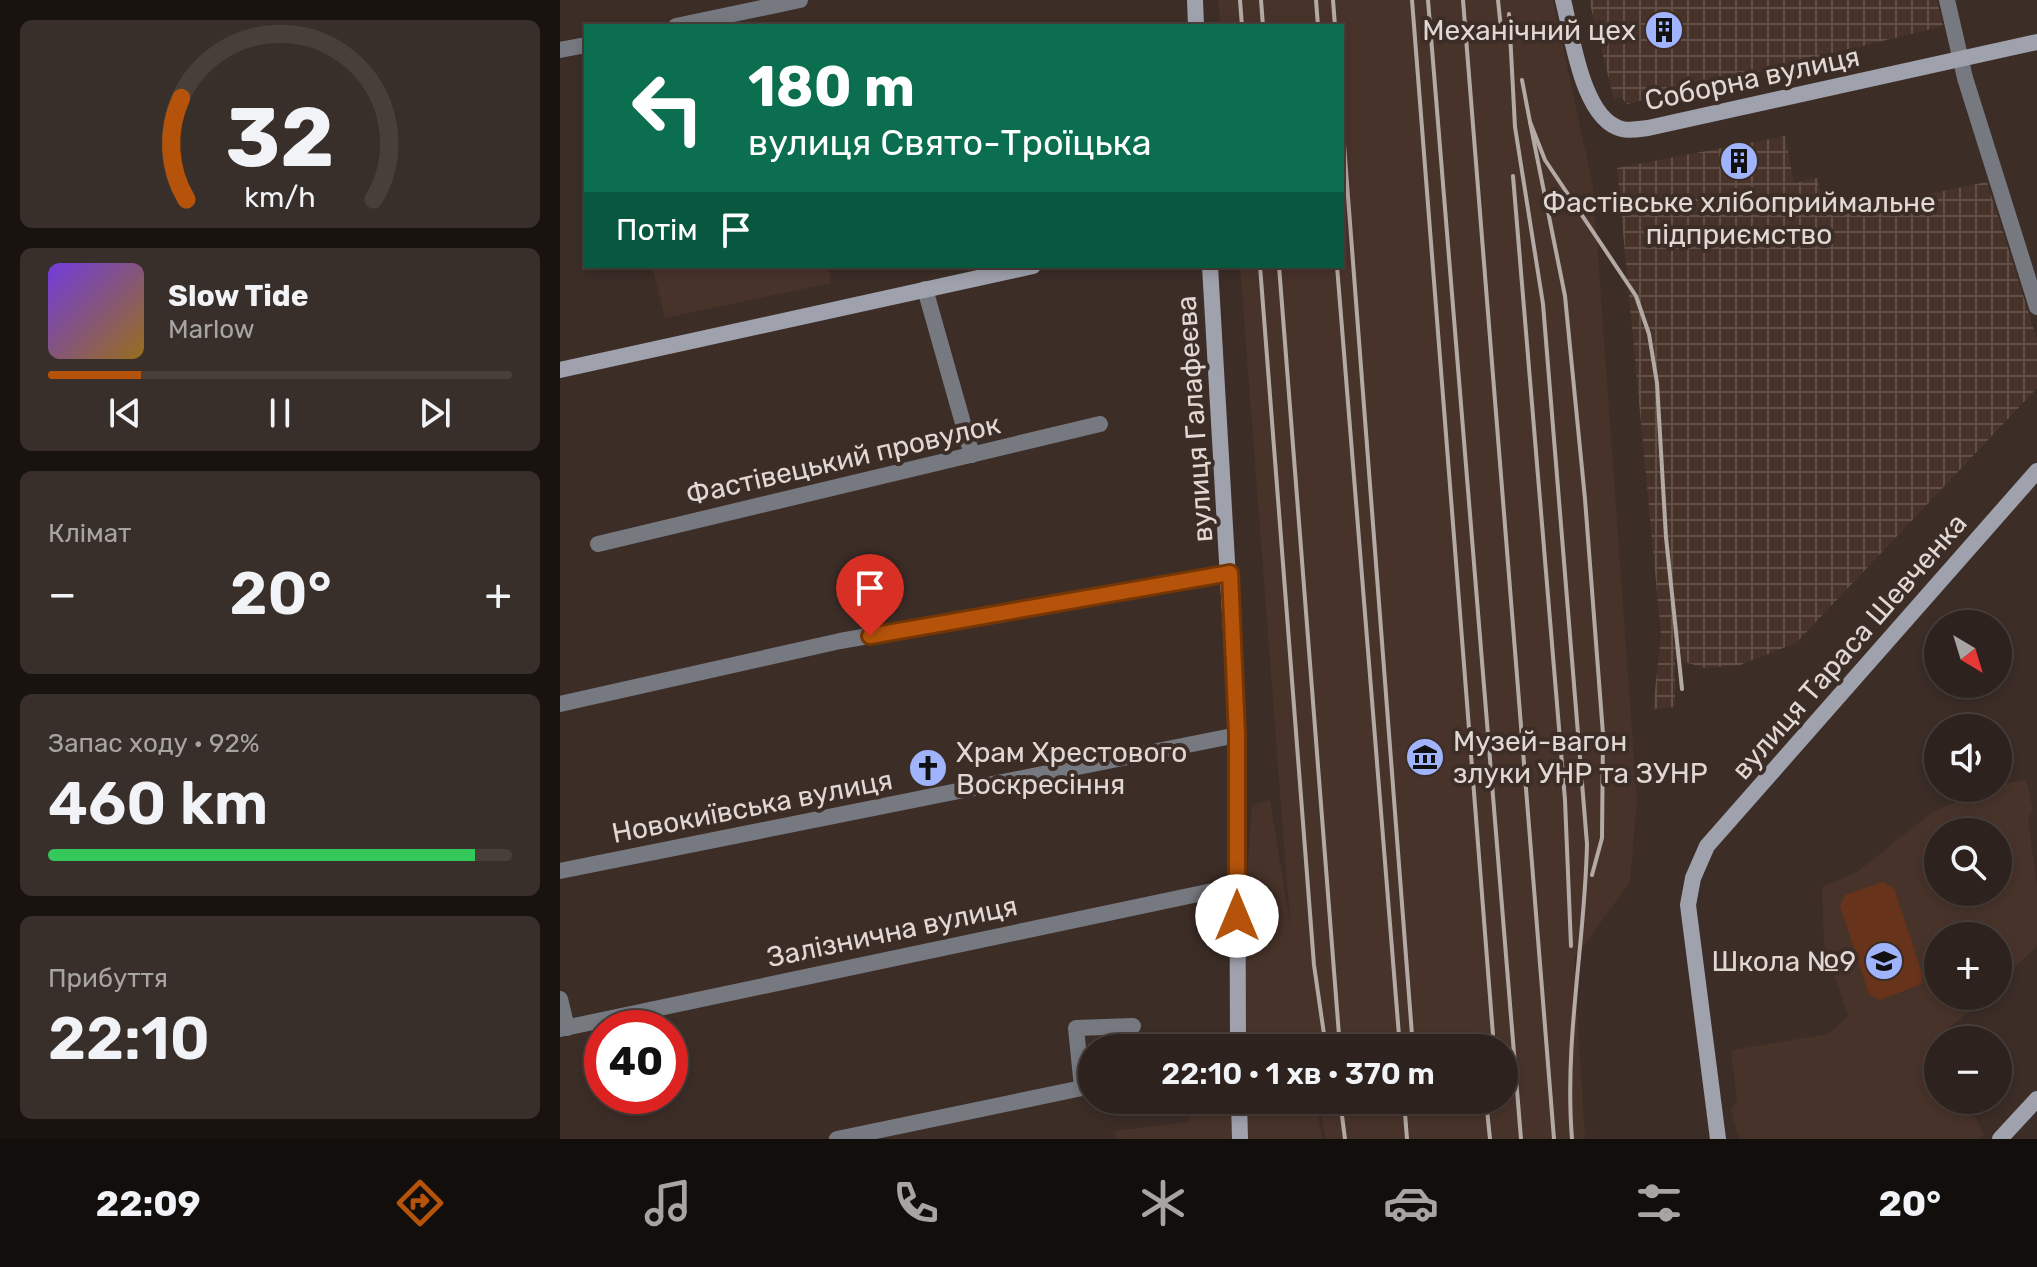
<!DOCTYPE html>
<html lang="uk">
<meta charset="utf-8">
<style>
:root{--surface:#2d221d;--page:#392f2a;--text:#f1f3f6;--muted:#a7a4a4;--line:#483f3b;--accent:#b45309}
body{margin:0;font-family:Rubik,sans-serif;background:var(--page);color:var(--text);height:100vh;display:flex;flex-direction:column;font-size:30px;white-space:nowrap}
*{box-sizing:border-box;margin:0}
p{font-size:26px;color:var(--muted)}
.icon{flex:none;width:44px;height:44px;fill:none;stroke:currentColor;stroke-width:2;stroke-linecap:round;stroke-linejoin:round}
.map{position:relative;flex:1;overflow:hidden}
.details{display:flex;flex-direction:column;gap:20px;padding:20px;background:#191310;width:560px}
.details>*{flex:none}
.guide{position:absolute;left:24px;top:24px;width:760px;height:244px;border-radius:0px;box-shadow:0 4px 12px #0003,0 0 0 2px var(--line);background:#0b6e4f;color:#fff;overflow:hidden}
.needle{width:52px;rotate:142deg}
.buttons{position:absolute;left:1364px;top:610px;display:grid;gap:16px}
.buttons a{display:grid;place-items:center;width:88px;height:88px;border-radius:50%;background:var(--surface);box-shadow:0 4px 12px #0003,0 0 0 2px var(--line);font-size:40px}
.speed{position:absolute;left:24px;top:1010px;display:flex;gap:16px;font-size:40px;font-weight:700;text-align:center}
.speed>*{display:grid;place-content:center;width:104px;height:104px;border-radius:50%;background:var(--surface);box-shadow:0 4px 12px #0003,0 0 0 2px var(--line);line-height:1}
.speed .limit{border:12px solid #d22;background:#fff;color:#111}
.pin{position:absolute;display:grid;place-items:center;width:68px;height:68px;color:#fff;margin:-82px -34px;border-radius:50% 50% 50% 0;rotate:-45deg;box-shadow:0 0 8px #0007}
.pin .icon{rotate:45deg}
.me{position:absolute;width:88px;margin:-44px;rotate:0deg;stroke-linejoin:round;filter:drop-shadow(0 0 6px #0008)}
.turn{display:flex;align-items:center;gap:28px;height:168px;padding:0 32px;font-size:36px}
.turn .icon{width:104px;height:104px;stroke-width:2.5}
.turn b{display:block;font-size:56px;line-height:68px}
.then{display:flex;align-items:center;height:76px;padding:0 32px;background:#0003;gap:16px;font-size:30px}
.big{font-size:60px;font-weight:600;line-height:1.1}
.details .widget{flex:1;display:flex;flex-direction:column;justify-content:center;gap:12px;min-width:0;padding:0 28px;border-radius:12px;background:var(--page)}
.details .dial{align-items:center;gap:0}
.dial svg{height:208px;overflow:visible;fill:none;stroke:var(--line);stroke-width:7;stroke-linecap:round;text-anchor:middle}
.dial text{fill:var(--text);stroke:none}
.song{display:flex;align-items:center;gap:24px}
.cover{width:96px;height:96px;border-radius:12px;background:linear-gradient(135deg,hsl(260 70% 55%),hsl(40 70% 35%))}
.played{height:8px;border-radius:4px;background:linear-gradient(90deg,var(--accent) 20%,var(--line) 20%)}
.keys{display:flex;justify-content:space-around;direction:ltr}
.heat{display:flex;justify-content:space-between;align-items:center;font-size:44px;direction:ltr}
.charge{height:12px;border-radius:6px;background:linear-gradient(90deg,#34c759 92%,var(--line) 0)}
.trip{position:absolute;left:518px;top:1034px;width:440px;height:80px;border-radius:40px;background:var(--surface);box-shadow:0 4px 12px #0003,0 0 0 2px var(--line);font-weight:600;line-height:80px;text-align:center}
.tabs{display:flex;height:128px;justify-content:space-around;align-items:center;background:#120e0c;color:var(--muted)}
.tabs .icon{width:56px;height:56px}
.tabs .selected{color:var(--accent)}
.tabs b{font-size:36px;color:var(--text)}
main{display:flex;flex:1;min-height:0}
.map>svg:first-child{display:block}
</style>
<main>
<section class="details">
<div class="widget dial"><svg viewBox="0 0 100 80">
<path d="M14 69A42 42 0 1 1 86 69"/>
<path d="M14 69A42 42 0 0 1 12 30" stroke="#b45309"/>
<text x="50" y="56" font-size="32" font-weight="700">32</text>
<text x="50" y="72" font-size="11">km/h</text>
</svg></div>
<div class="widget">
<div class="song"><i class="cover"></i><div><b>Slow Tide</b><p>Marlow</p></div></div>
<div class="played"></div>
<div class="keys"><svg class="icon" aria-label="previous" viewBox="0 0 24 24"><path d="M18 5L8 12l10 7zM5 5v14"/></svg><svg class="icon" aria-label="pause" viewBox="0 0 24 24"><path d="M8 5v14M16 5v14"/></svg><svg class="icon" aria-label="next" viewBox="0 0 24 24"><path d="M6 5l10 7-10 7zM19 5v14"/></svg></div>
</div>
<div class="widget"><p>Клімат</p>
<div class="heat"><a>−</a><b class="big">20°</b><a>+</a></div>
</div>
<div class="widget"><p>Запас ходу · 92%</p><b class="big">460 km</b><div class="charge"></div></div>
<div class="widget"><p>Прибуття</p><b class="big">22:10</b></div>
</section>
<div class="map">
<svg width="1477" height="1139" viewBox="0 0 1477 1139">
<defs>
<pattern id="industrial-grid" width="8" height="8" patternUnits="userSpaceOnUse" patternTransform="scale(2)"><rect width="8" height="8" fill="#48332a"/><path d="M0 4h8M4 0v8" fill="none" stroke="#625048"/></pattern>
</defs>
<rect width="100%" height="100%" fill="#3c2d27"/>
<g fill="#48332a" fill-rule="evenodd">
<polygon points="658,0 993,0 1033,186 1077,800 1070,882 1014,959 1025,1139 766,1139 759,1100 944,1100 944,1048 750,1048 747,1036 748,1048 684,1048 686,889 692,805 710,800 730,924 680,266 782,266 782,26 661,26"/>
<polygon points="92,266 268,266 271,283 105,318"/>
<path d="M1466 780 1473 810 1468 819 1477 886V946L1438 984V936H1378V996H1428L1384 1032 1389 1040H1378V1100H1407L1424 1134 1420 1139H1179L1171 1110 1177 1101 1171 1050 1268 1034 1288 1016 1264 945 1262 887 1297 872 1371 813 1427 788H1438V784ZM1378 832H1438V892H1378Z"/>
<polygon points="633,1032 674,1036 674,1048 632,1048"/>
<polygon points="630,1100 673,1100 673,1139 556,1139 555,1131 629,1122"/>
<polygon points="684,1100 756,1100 762,1139 685,1139"/>
</g>
<g fill="url(#industrial-grid)">
<polygon points="1029,0 1377,0 1383,26 1067,104 1061,97 1054,99"/>
<polygon points="1225,136 1234,183 1257,178 1265,215 1427,182 1477,339 1477,388 1236,643 1180,665 1145,668 1115,659 1115,707 1093,709 1101,635 1057,168"/>
</g>
<polygon fill="#68331b" points="1323,882 1334,889 1363,976 1361,984 1320,1000 1309,994 1280,906 1285,895"/>
<g fill="none" stroke-linecap="round" stroke-linejoin="round">
<g stroke="#777980" stroke-width="16">
<polyline points="1387,0 1405,78 1477,307"/>
<polyline points="116,26 240,0"/>
<polyline points="0,50 26,45"/>
<polyline points="365,289 412,455"/>
<polyline points="38,544 540,424"/>
<polyline points="0,704 280,641 670,573"/>
<polyline points="0,871 677,735"/>
<polyline points="0,999 7,1028"/>
<polyline points="0,1029 676,886"/>
<polyline points="277,1139 522,1088 516,1028 573,1026"/>
</g>
<g stroke="#9fa2ad" stroke-width="16">
<polyline points="635,0 636,26"/>
<path d="M1003 0C1012 34 1022 120 1062 129 1070 131 1080 129 1088 128L1477 42"/>
<polyline points="650,266 677,735 678,1048"/>
<polyline points="0,370 473,266"/>
<polyline points="679,1100 680,1139"/>
<polyline points="1158,1139 1128,905 1133,878 1147,846 1477,471"/>
<polyline points="1440,1139 1477,1099"/>
</g>
<g stroke="#b4aaa5" stroke-width="4">
<polyline points="680,0 682,26"/>
<polyline points="701,0 703,26"/>
<polyline points="756,0 758,26"/>
<polyline points="773,0 775,26"/>
<polyline points="852,0 934,1048"/>
<polyline points="868,0 961,1139"/>
<polyline points="903,0 994,1139"/>
<polyline points="938,0 941,29"/>
<path d="M949 14 955 127 983 304 1027 844C1025 943 1004 1040 1012 1139"/>
<polyline points="962,80 970,122 985,160 1076,296 1089,334 1097,383 1106,537 1122,689"/>
<polyline points="782,118 853,1048"/>
<polyline points="970,122 1005,296 1025,499 1043,734 1042,838 1032,875"/>
<polyline points="953,176 1005,800 1011,946"/>
<polyline points="700,266 754,965 766,1048"/>
<polyline points="719,266 780,1048"/>
<polyline points="777,266 840,1048"/>
<polyline points="780,1100 785,1139"/>
<polyline points="844,1100 847,1139"/>
<polyline points="926,1100 930,1139"/>
</g>
</g>
<g fill="none" stroke-linecap="round" stroke-linejoin="round">
<g stroke="#753606" stroke-width="20">
<polyline id="route" points="310,636 670,573 677,735 677,916"/>
</g>
<use href="#route" stroke="#b45309" stroke-width="14"/>
</g>
<defs>
<g id="building-disc" transform="scale(2)"><circle r="9.5" fill="#a0b3fd" stroke="#3c2d27"/><path d="M-4-6H4V6H1V3H-1V6H-4ZM-2.5-4.3h1.7v1.8h-1.7ZM.8-4.3h1.7v1.8H.8ZM-2.5-1h1.7V.8h-1.7ZM.8-1h1.7V.8H.8Z" fill="#111"/></g>
<g id="museum-disc" transform="scale(2)"><circle r="9.5" fill="#a0b3fd" stroke="#3c2d27"/><path d="M0-6L6-3V-2H-6V-3ZM-5-1h2V3h-2ZM-1-1h2V3h-2ZM3-1h2V3H3ZM-6 4H6V6H-6Z" fill="#111"/></g>
<g id="church-disc" transform="scale(2)"><circle r="9.5" fill="#a0b3fd" stroke="#3c2d27"/><path d="M-1.2-6h2.4v3.5h3.3v2.4h-3.3V6h-2.4V-.1h-3.3v-2.4h3.3Z" fill="#111"/></g>
<g id="school-disc" transform="scale(2)"><circle r="9.5" fill="#a0b3fd" stroke="#3c2d27"/><path d="M0-5L7-2L0 1L-7-2ZM-4 1L0 2.5L4 1V4Q0 6-4 4Z" fill="#111"/></g>
</defs>
<g fill-rule="evenodd">
<use href="#building-disc" x="1104" y="30"/>
<use href="#building-disc" x="1179" y="161"/>
<use href="#museum-disc" x="865" y="757"/>
<use href="#church-disc" x="368" y="768"/>
<use href="#school-disc" x="1324" y="961"/>
</g>
<g text-anchor="middle" stroke-width="8" stroke-linejoin="round" paint-order="stroke">
<g font-size="28" fill="#e1d8d4" stroke="#3c2d27" text-anchor="end">
<text x="1076" y="40">Механічний цех</text>
<text x="1179" y="212" text-anchor="middle">Фастівське хлібоприймальне<tspan x="1179" dy="32">підприємство</tspan></text>
<text x="893" y="751" text-anchor="start">Музей-вагон<tspan x="893" dy="32">злуки УНР та ЗУНР</tspan></text>
<text x="396" y="762" text-anchor="start">Храм Хрестового<tspan x="396" dy="32">Воскресіння</tspan></text>
<text x="1296" y="971">Школа №9</text>
</g>
<g font-size="28" fill="#e1d8d4" stroke="#3c2d27">
<text transform="translate(1192 78) rotate(-12)" y="10">Соборна вулиця</text>
<text transform="translate(634 419) rotate(-94)" y="10">вулиця Галафеєва</text>
<text transform="translate(283 459) rotate(-13)" y="10">Фастівецький провулок</text>
<text transform="translate(1289 646) rotate(-49)" y="10">вулиця Тараса Шевченка</text>
<text transform="translate(192 806) rotate(-11)" y="10">Новокиївська вулиця</text>
<text transform="translate(332 931) rotate(-12)" y="10">Залізнична вулиця</text>
</g>
</g>
</svg>
<div class="buttons">
<a><svg class="needle" viewBox="-14 -14 28 28"><path d="M0-13l5 13h-10z" fill="#e53935"/><path d="M0 13l5-13h-10z" fill="#a7a4a4"/></svg></a>
<a><svg class="icon" aria-label="sound" viewBox="0 0 24 24"><path d="M4 9h4l5-4v14l-5-4H4zM17 9q2 3 0 6"/></svg></a>
<a><svg class="icon" aria-label="search" viewBox="0 0 24 24"><circle cx="10" cy="10" r="6"/><path d="M15 15l6 6"/></svg></a>
<a>+</a>
<a>−</a>
</div>
<div class="speed"><div class="limit">40</div></div>
<div class="pin" style="left:310px;top:636px;background:#d93025"><svg class="icon" aria-label="arrive" viewBox="0 0 24 24"><path d="M6 21V4h12l-3 4 3 4H6"/></svg></div>
<svg class="me" style="left:677px;top:916px" viewBox="-20 -20 40 40"><circle r="19" fill="#fff"/><path d="M0-13L10 11 0 6-10 11z" fill="#b45309"/></svg>
<div class="trip">22:10 · 1 хв · 370 m</div>
<div class="guide">
<div class="turn"><svg class="icon" aria-label="left" viewBox="0 0 24 24"><path d="M17 20v-9H6M10 6l-5 5 5 5"/></svg><div><b>180 m</b>вулиця Свято-Троїцька</div></div>
<div class="then">Потім<svg class="icon" aria-label="arrive" viewBox="0 0 24 24"><path d="M6 21V4h12l-3 4 3 4H6"/></svg></div>
</div>
</div>
</main>
<nav class="tabs">
<b>22:09</b>
<svg class="icon selected" aria-label="directions" viewBox="0 0 24 24"><path d="M12 3l9 9-9 9-9-9zM9 14v-3h6M13 9l2 2-2 2"/></svg>
<svg class="icon" aria-label="music" viewBox="0 0 24 24"><path d="M9 18V5l10-2v13"/><circle cx="6" cy="18" r="3"/><circle cx="16" cy="16" r="3"/></svg>
<svg class="icon" aria-label="phone" viewBox="0 0 24 24"><path d="M5 4h4l2 5-3 2q2 4 5 5l2-3 5 2v4C11 20 4 13 5 4z"/></svg>
<svg class="icon" aria-label="climate" viewBox="0 0 24 24"><path d="M12 3v18M4 7l16 10M4 17L20 7"/></svg>
<svg class="icon" aria-label="car" viewBox="0 0 24 24"><path d="M5 17H2v-5l4-1 3-4h7l3 4 3 1v5h-3M9 17h6M6 11h13"/><circle cx="7" cy="17" r="2"/><circle cx="17" cy="17" r="2"/></svg>
<svg class="icon" aria-label="filters" viewBox="0 0 24 24"><path d="M4 7h16M4 17h16"/><circle cx="9" cy="7" r="2"/><circle cx="15" cy="17" r="2"/></svg>
<b>20°</b>
</nav>
